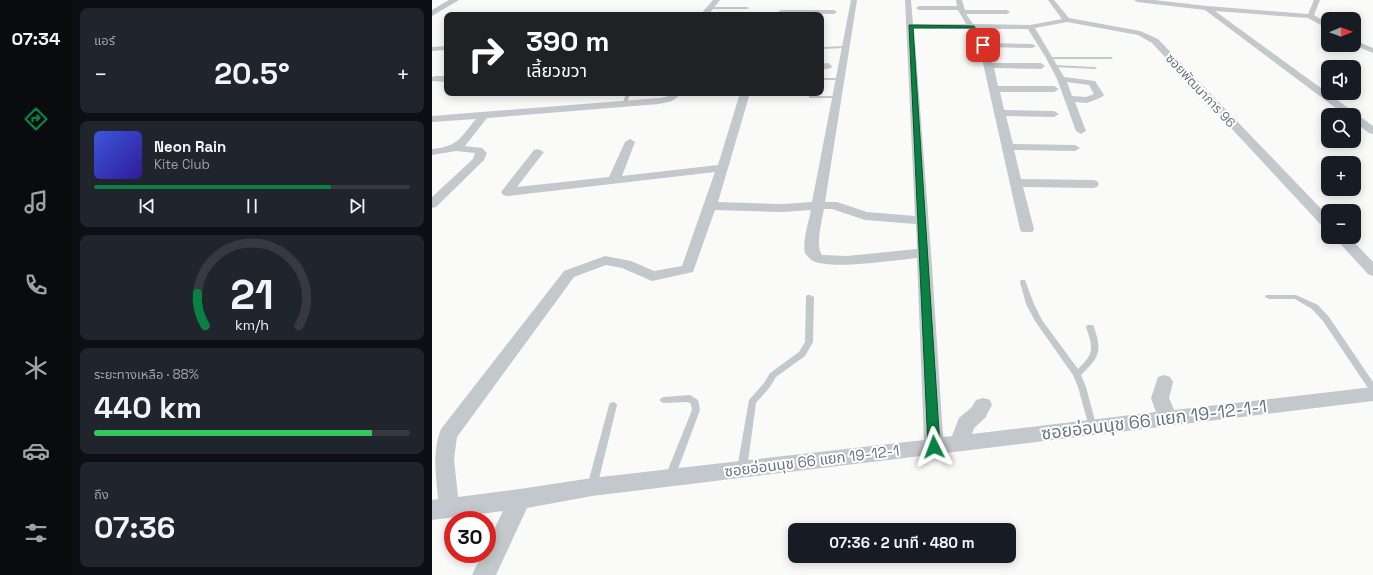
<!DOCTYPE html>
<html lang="th">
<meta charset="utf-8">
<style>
:root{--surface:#171b24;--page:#20242c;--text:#f1f3f6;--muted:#9ea1a6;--line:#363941;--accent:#0b8043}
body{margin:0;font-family:"Space Grotesk","Noto Sans Thai",sans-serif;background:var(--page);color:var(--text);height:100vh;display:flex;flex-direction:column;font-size:15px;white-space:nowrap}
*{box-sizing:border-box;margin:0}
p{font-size:13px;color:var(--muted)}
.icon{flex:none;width:22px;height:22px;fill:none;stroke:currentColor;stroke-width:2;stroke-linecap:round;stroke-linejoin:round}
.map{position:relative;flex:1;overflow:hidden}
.drawer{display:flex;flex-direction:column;gap:8px;padding:8px;background:#0d0f14;width:360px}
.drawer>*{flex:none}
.banner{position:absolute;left:12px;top:12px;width:380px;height:84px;border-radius:8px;box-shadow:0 2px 10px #0003;background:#202124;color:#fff;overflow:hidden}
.needle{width:26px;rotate:89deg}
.tools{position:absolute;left:889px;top:12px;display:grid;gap:8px}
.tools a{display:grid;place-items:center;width:40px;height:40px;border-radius:8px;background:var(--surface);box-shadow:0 2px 10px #0003;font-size:20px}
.speed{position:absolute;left:12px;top:511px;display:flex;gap:8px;font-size:20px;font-weight:700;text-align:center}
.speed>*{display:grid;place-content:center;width:52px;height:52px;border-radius:50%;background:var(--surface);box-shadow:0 2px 10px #0003;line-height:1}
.speed .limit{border:6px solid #d22;background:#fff;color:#111}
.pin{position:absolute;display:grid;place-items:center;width:34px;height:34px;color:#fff;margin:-17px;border-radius:8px;box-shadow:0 2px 6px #0006}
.me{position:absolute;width:44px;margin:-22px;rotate:357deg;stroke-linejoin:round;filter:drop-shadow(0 0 3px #0008)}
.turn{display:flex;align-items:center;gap:14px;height:84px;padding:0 16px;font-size:18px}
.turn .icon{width:52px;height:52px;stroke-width:2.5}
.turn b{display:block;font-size:28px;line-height:34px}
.big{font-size:30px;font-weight:600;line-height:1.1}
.drawer .tile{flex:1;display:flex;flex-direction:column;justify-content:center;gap:6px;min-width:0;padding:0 14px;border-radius:8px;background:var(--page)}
.drawer .dial{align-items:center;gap:0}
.dial svg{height:104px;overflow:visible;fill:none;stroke:var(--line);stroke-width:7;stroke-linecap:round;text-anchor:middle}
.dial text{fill:var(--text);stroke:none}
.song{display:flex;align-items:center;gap:12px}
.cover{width:48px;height:48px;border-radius:6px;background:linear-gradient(135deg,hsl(230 70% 55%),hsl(250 70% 35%))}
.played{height:4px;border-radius:2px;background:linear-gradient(90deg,var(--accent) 75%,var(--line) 75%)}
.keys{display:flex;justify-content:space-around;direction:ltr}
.heat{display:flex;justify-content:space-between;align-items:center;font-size:22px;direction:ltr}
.charge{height:6px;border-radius:3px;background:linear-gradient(90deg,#34c759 88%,var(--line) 0)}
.trip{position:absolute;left:356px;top:523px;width:228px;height:40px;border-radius:8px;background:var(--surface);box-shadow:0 2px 10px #0003;font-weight:600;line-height:40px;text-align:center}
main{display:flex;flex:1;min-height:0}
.menu{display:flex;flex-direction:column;width:72px;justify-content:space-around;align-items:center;background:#090b0e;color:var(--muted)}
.menu .icon{width:28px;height:28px}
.menu .active{color:var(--accent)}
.menu b{font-size:18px;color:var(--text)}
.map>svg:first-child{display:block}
</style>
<main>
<nav class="menu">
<b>07:34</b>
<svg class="icon active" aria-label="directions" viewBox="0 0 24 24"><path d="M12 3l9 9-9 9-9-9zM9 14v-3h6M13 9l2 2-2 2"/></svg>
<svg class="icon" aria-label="music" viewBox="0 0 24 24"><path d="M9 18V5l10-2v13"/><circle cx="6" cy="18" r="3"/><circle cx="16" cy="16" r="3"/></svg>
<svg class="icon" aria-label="phone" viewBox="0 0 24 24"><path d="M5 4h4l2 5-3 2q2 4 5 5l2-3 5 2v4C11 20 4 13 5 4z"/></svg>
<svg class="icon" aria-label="climate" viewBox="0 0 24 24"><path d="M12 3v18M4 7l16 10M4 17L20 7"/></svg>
<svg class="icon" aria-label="car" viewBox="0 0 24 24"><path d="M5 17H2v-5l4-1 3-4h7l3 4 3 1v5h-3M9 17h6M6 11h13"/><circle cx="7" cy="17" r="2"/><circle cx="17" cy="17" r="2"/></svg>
<svg class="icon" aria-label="filters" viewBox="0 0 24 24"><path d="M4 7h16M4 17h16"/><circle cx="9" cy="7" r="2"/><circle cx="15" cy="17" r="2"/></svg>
</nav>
<section class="drawer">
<div class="tile"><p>แอร์</p>
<div class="heat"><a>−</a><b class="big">20.5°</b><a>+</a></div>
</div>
<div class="tile">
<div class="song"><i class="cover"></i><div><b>Neon Rain</b><p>Kite Club</p></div></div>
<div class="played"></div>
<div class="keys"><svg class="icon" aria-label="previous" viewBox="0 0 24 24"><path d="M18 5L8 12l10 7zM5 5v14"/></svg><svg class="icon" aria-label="pause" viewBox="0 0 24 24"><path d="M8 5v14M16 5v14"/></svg><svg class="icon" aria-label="next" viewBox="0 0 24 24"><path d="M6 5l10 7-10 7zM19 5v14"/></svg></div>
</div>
<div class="tile dial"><svg viewBox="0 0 100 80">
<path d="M14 69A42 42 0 1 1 86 69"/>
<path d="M14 69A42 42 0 0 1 8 44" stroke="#0b8043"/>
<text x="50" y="56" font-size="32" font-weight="700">21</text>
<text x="50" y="72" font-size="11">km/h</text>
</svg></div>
<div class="tile"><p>ระยะทางเหลือ · 88%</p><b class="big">440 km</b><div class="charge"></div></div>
<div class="tile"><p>ถึง</p><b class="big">07:36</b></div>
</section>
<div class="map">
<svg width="941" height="575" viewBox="0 0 941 575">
<rect width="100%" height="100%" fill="#fafaf8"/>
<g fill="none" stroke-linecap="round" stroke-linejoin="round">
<polygon fill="#bbc7cb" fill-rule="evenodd" points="17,0 27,0 0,16 0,10"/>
<g fill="#c3c8cc" fill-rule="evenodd">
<polygon points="276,7 315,7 317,8 315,9 277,9"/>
<polygon points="414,46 415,47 413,48 389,49 389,47"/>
<polygon points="618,57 679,57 681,58 679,59 617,59 617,57"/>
<polygon points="622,65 663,67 665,68 663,69 621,67 620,66"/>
<polygon points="389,78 407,78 409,79 407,80 389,80"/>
<polygon points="194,93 198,94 195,103 193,104 191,103"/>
<polygon points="377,96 404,96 406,97 404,98 377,98"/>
<path d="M589 280H593L602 304 610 320 646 369C663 353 661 348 654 327L655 325H661L662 327C670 351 668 357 649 375L654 387 665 428 664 431 661 432 658 431 646 387 641 375 603 321 594 304 588 282Z"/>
<polygon points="375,295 378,295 382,297 381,342 373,356 344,377 338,387 324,403 315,469 313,472 310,473 307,472 305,469 317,400 332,383 338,373 367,352 373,342 374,297"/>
<polygon points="834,295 864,295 886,305 897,317 941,382 941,392 938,391 891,321 880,309 863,299 837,299 833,297"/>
<polygon points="258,395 266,400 268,410 243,477 241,480 238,481 235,480 233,477 260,410 259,404 256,402 232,403 229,402 228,400 229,398 232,397"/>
<polygon points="181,402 184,403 185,405 165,487 163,490 160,491 157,490 155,487 177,405 178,403"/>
</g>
<g fill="#c3c8cc" fill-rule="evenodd">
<polygon points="281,0 288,0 276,15 268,15"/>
<path d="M419 0H425L393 202H405L435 212 483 216 473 0H479L481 24H534L526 10H487L484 8 487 6H525L524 0H530L533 10H575L578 12 575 14H534L541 24 598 25 630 19 616 0H622L637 18 708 31 726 39 896 216V228L891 227 720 43 706 35 635 22 603 28 632 77 663 81 672 95 670 97 655 103 643 102 654 131 649 134 644 131 625 79 614 58 596 29H544L553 43 600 44 604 46 600 48 556 47 560 63H609L613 66 609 69 562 68 566 86H622L627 89 622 92H568L572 110 622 111 627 114 622 117 574 116 581 144 643 145 648 148 643 151 582 150 589 179 661 180 665 181 667 184 665 187 661 188 591 187 602 229 600 232H590L588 229 547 45 536 29 482 28 500 266 511 437 520 436 527 418 539 408 544 400 551 398 558 400 560 405 553 418 542 428 540 434 724 412 719 398 726 377 732 375 738 377 741 382 737 398 742 410 941 387V401L160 496 95 508 64 575H40L50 554H55V544L71 511 0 520V500L6 499C4 476 0 451 9 429L132 271 173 256 199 261 222 271 250 266 283 172 75 196 71 195 69 192 102 150 106 149 112 152 85 187 177 177 193 142 198 139 203 142 190 176 286 165 308 93H318L286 202 350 204 380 202ZM635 82 657 85 662 94 654 97 640 96ZM392 209H400L433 220 484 224 485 249 415 256 390 255C383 246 390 220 392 209ZM283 210 350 212 379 210C377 220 370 243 373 253 375 256 379 260 381 261 401 270 462 260 485 258L492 440 160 478 88 489 26 497 22 459 25 437 142 277 174 265 190 268 220 281 261 272Z"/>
<polygon points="702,0 722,0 775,6 876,14 882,0 888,0 882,15 896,24 896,29 876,18 783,11 941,126 941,134 937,133 922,122 922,115 913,115 773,10 705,2"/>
<polygon points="349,10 402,10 405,12 402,14 347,13 347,11"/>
<polygon points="922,40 941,48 941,53 922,45"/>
<polygon points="15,46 15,50 0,51 0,47"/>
<polygon points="396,63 400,66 399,68 389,70 389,64"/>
<polygon points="3,76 15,76 15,82 0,81 0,77"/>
<path d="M240 93H251L240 101 227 104 55 118 33 146 50 148 55 153 52 160 4 207 0 208V197L41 159 43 153 24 151 0 155V149C27 146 27 139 44 119L0 122V116L227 98 234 97Z"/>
<polygon points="902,237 917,237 941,262 941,276 936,274"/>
</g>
</g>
<polygon fill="#0b8043" stroke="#07532c" points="477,25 542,26 554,45 550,46 539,28 481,28 508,447 507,450 502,452 498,450 496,447"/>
<g text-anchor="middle" stroke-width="4" stroke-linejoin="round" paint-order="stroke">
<g font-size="13" fill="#657683" stroke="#fff">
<text transform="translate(769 90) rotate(47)" y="5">ซอยพัฒนาการ 96</text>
</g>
<g font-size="15" fill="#657683" stroke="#fff">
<text transform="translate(380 461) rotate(-7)" y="5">ซอยอ่อนนุช 66 แยก 19-12-1</text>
</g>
<g font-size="18" fill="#657683" stroke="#fff">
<text transform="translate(722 420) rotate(-7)" y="6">ซอยอ่อนนุช 66 แยก 19-12-1-1</text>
</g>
</g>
</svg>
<div class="tools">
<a><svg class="needle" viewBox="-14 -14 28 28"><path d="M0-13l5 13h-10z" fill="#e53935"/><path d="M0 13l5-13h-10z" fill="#9ea1a6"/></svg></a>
<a><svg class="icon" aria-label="sound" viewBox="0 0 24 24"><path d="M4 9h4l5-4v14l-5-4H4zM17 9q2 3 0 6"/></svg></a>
<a><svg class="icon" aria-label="search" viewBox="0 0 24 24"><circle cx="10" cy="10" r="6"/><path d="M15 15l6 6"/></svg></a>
<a>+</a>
<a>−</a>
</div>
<div class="speed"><div class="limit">30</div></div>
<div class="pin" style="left:551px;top:45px;background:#d93025"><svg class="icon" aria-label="arrive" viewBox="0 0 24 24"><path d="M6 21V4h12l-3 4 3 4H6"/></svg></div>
<svg class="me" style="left:502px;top:447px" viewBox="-20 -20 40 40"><path d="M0-17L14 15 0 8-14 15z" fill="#0b8043" stroke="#fff" stroke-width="4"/></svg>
<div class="trip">07:36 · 2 นาที · 480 m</div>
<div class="banner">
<div class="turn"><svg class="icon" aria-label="right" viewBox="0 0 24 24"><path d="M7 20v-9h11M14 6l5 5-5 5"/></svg><div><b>390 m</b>เลี้ยวขวา</div></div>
</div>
</div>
</main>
